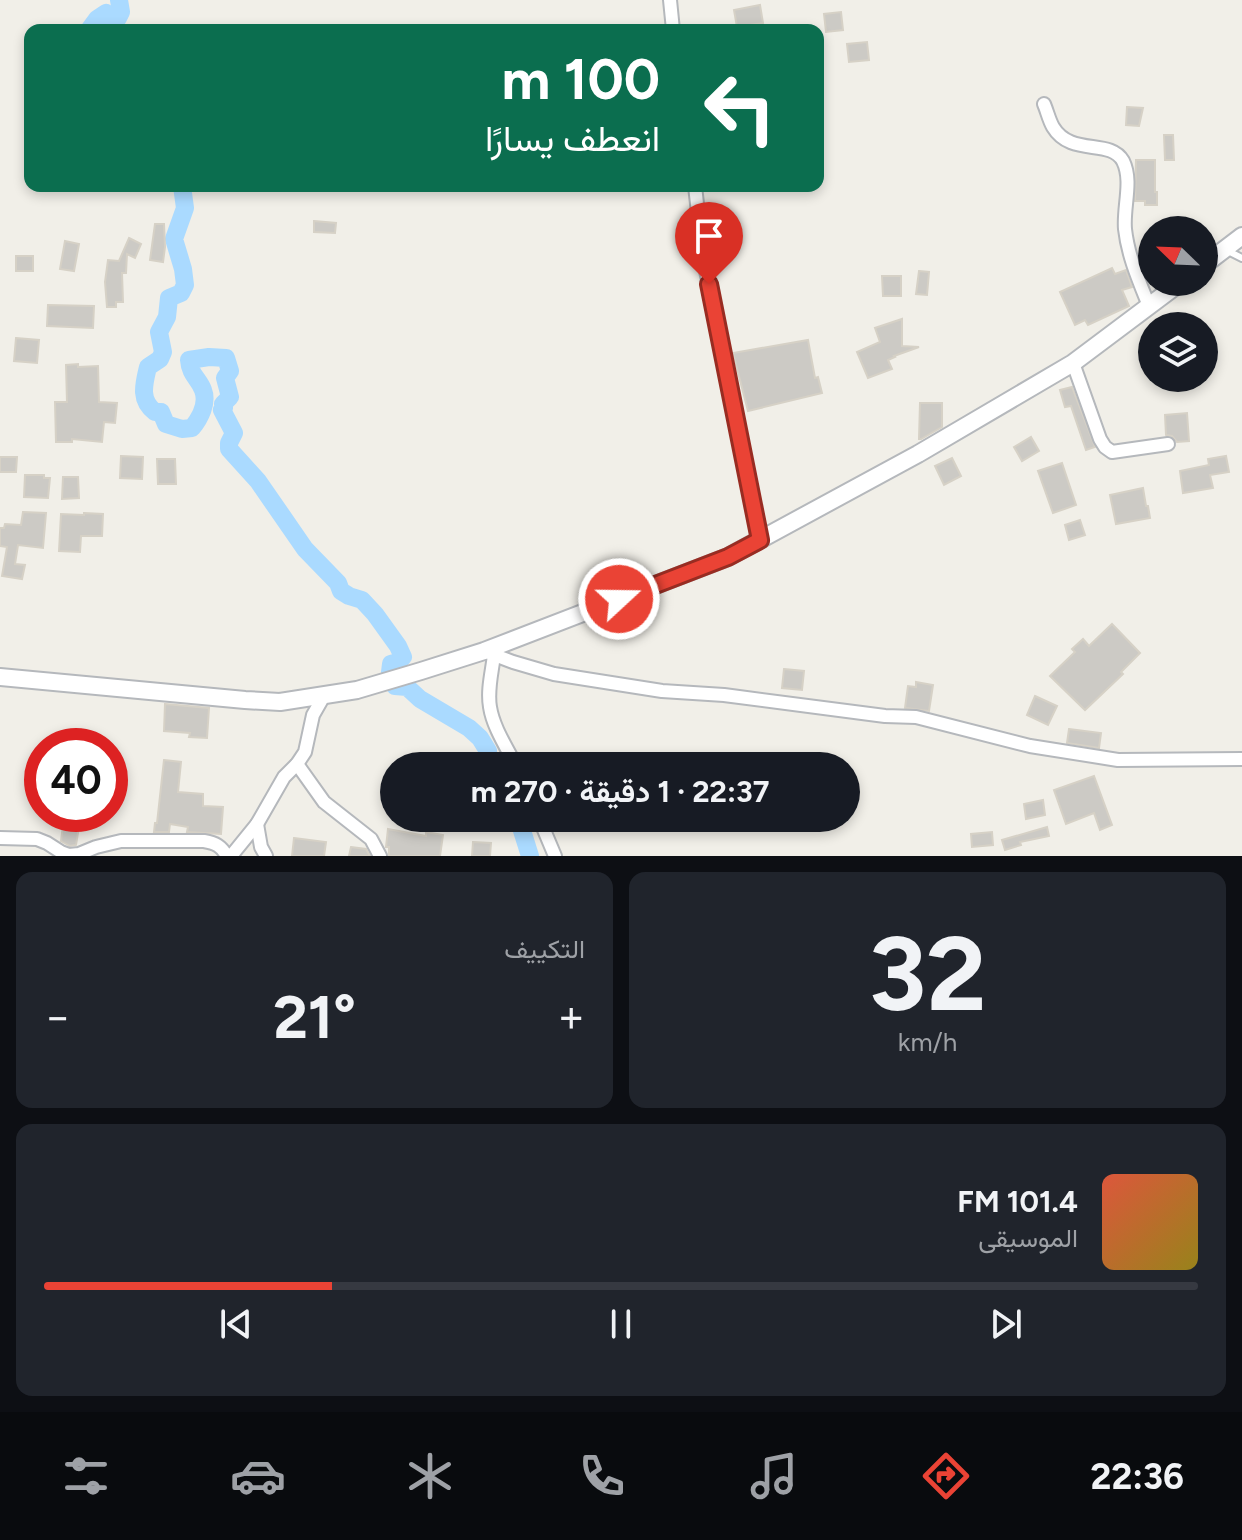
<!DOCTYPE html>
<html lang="ar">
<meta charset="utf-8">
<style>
:root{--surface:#171b24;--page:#20242c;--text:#f1f3f6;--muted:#9ea1a6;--line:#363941;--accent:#ea4335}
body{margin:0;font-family:Figtree,Vazirmatn,sans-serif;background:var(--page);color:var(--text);direction:rtl;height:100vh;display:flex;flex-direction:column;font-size:30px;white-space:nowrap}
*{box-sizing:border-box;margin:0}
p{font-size:26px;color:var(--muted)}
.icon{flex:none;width:44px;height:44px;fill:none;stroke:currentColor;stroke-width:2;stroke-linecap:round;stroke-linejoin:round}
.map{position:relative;height:856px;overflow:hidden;direction:ltr}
.details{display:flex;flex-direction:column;gap:16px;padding:16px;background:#0d0f14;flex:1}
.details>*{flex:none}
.banner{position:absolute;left:24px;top:24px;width:800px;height:168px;border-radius:16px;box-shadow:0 4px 12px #0003;direction:rtl;background:#0b6e4f;color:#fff;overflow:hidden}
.needle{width:52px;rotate:293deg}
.fabs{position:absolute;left:1138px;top:216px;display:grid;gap:16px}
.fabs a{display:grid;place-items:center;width:80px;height:80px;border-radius:50%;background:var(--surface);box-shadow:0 4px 12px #0003;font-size:40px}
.speed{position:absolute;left:24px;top:728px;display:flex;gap:16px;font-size:40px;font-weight:700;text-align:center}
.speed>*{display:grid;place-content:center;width:104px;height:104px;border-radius:50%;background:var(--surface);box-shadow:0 4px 12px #0003;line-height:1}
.speed .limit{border:12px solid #d22;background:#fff;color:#111}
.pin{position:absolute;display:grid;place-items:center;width:68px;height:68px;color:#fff;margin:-82px -34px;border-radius:50% 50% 50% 0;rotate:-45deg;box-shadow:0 0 8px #0007}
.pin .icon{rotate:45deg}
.me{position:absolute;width:88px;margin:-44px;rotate:69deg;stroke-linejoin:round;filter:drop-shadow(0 0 6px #0008)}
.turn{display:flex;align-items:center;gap:28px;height:168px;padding:0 32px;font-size:36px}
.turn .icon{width:104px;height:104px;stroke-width:2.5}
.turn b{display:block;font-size:56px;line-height:68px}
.big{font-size:60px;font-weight:700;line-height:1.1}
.details .card{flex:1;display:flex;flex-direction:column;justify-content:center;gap:12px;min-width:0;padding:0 28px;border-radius:16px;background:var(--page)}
.details .dial{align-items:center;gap:0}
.dial b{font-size:104px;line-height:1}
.song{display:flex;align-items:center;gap:24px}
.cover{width:96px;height:96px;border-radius:12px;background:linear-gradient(135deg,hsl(10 70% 55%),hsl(50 70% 35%))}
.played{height:8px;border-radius:4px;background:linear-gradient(90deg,var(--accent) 25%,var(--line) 25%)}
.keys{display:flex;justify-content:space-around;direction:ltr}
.heat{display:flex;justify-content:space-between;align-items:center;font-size:44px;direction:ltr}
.details .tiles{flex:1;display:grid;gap:16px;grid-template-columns:1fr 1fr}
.card:last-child{grid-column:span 2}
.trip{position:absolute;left:380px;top:752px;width:480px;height:80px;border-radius:40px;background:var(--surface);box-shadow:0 4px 12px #0003;font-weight:700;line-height:80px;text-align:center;direction:rtl}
.tab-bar{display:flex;height:128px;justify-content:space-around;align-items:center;background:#090b0e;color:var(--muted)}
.tab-bar .icon{width:56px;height:56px}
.tab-bar .current{color:var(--accent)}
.tab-bar b{font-size:36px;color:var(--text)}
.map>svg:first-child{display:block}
</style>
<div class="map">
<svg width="1242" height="856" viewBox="0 0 1242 856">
<rect width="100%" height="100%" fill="#f1efe8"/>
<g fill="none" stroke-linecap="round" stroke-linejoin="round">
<g stroke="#aadaff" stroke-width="18">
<polyline points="89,30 97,19 106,13 112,18 118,18 121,12 119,0"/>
<path d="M182 186 185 208 174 239 183 269 185 285 181 293 169 298 167 317 159 332 163 352 160 359 148 367C144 384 139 400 155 412H161L166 424 182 429 192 428C200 418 208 403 203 390 199 379 190 375 189 360L209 357 226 358 230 371 225 378 230 397 223 404 224 408 222 410 234 433 229 443V449L258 481 305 549 338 583 341 591 349 596 362 600 375 614 398 646 403 657 398 662 391 664 390 672 395 686 407 687 420 699 469 728 480 738 488 751 486 757 490 766"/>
<polyline points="486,818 493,822 510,823 519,821 530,856"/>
</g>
</g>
<g fill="#cccac5" stroke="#d6d1c6" stroke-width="2">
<polygon points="760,5 763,23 737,27 734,10"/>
<polygon points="841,12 843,30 826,32 824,14"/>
<polygon points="867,42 869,60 849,62 847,44"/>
<polygon points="1127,107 1143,108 1139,126 1126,125"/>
<polygon points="1164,135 1173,135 1174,160 1165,160"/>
<polygon points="1136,160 1155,160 1155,192 1157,192 1157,205 1145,205 1145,201 1135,201"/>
<polygon points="314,221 336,223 335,233 314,232"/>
<polygon points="155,224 164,224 165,247 163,262 150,260"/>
<polygon points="129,238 141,244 135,258 127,254 126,273 122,273 123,302 116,302 116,307 107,307 105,282 108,260 119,261"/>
<polygon points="65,241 79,244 74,271 60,269"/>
<rect x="16" y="256" width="17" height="15"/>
<polygon points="1112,268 1115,274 1126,270 1132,287 1122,290 1129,306 1088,325 1085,320 1075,325 1060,292"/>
<polygon points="919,271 929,272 927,295 916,294"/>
<polygon points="882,276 901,276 901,296 883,296"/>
<polygon points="48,305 94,306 93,328 47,326"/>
<polygon points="902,319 902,346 919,347 894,356 895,357 888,360 892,369 868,378 857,352 880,342 875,328"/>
<polygon points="16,338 39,340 37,363 14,361"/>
<polygon points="808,340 815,378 818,377 822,393 748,411 733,353"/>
<polygon points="78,364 78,367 98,366 99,402 117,403 115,423 104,422 102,442 72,439 72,442 56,442 55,402 67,402 66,365"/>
<polygon points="1072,387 1095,447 1086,450 1071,406 1065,407 1060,390"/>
<polygon points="920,403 942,403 942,427 921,439 919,439"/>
<polygon points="1187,413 1189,441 1177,442 1172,436 1166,435 1165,415"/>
<polygon points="1031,437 1039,451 1022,461 1014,447"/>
<polygon points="121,456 143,457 142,479 120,478"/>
<polygon points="1226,456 1229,472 1210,475 1213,488 1183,493 1180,471 1209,465 1208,459"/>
<polygon points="0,457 17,457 16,472 0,472"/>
<polygon points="952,458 961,476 944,485 935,466"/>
<polygon points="157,459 175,459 176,484 158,484"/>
<polygon points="1062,463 1076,505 1053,513 1038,471"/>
<polygon points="25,475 44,475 44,478 50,478 48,498 24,497"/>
<polygon points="63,477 78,477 79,498 62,499"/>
<polygon points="1143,488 1146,506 1148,506 1150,518 1116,524 1110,495"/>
<polygon points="23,512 46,513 43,548 18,545 15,564 25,565 22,579 2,576 7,547 0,546 0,528 4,528 5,524 21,525"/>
<polygon points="84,513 103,514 102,536 81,536 80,552 59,551 61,514 84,515"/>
<polygon points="1080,520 1085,535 1069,540 1065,525"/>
<polygon points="1112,624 1140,653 1121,672 1123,674 1085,710 1050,676 1075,652 1072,649 1083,639 1089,646"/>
<polygon points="784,669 804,671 802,690 782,688"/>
<polygon points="916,682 933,685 929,711 905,708 908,686 916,687"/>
<polygon points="1035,696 1057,706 1048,725 1027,715"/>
<polygon points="165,704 209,708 207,738 189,737 190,733 164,731"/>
<polygon points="1069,729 1101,733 1099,748 1067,743"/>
<polygon points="164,760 181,762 178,792 203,794 203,806 223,807 221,834 187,832 188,827 170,824 169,832 154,832 155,823 157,823"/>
<polygon points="1094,776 1112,825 1100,830 1094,813 1066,824 1054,790"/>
<polygon points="1043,800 1045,815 1026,819 1024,804"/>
<polygon points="63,825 79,827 76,845 70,846 61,841"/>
<polygon points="1047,827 1049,836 1020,842 1021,845 1005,850 1002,840"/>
<polygon points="388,829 426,836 426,832 443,835 440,856 389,856 389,847 386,847"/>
<polygon points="992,832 993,845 972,847 971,834"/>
<polygon points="294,838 326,842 324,856 292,856"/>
<polygon points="473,842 491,843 490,856 472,856"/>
<polygon points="351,847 366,849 370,856 349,856"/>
</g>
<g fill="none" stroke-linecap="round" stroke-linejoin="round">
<g stroke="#b5b8bc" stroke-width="10">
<polyline id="service" points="1228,251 1242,258"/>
</g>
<g stroke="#b5b8bc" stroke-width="16">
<g id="minor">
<polyline points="670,0 673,30"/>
<path d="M1044 104C1047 111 1049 120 1053 127 1071 157 1110 138 1123 161 1133 181 1123 207 1125 229 1128 256 1139 281 1149 306"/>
<polyline points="695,186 703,257 732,392 760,540"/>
<polyline points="1073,363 1100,439 1105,447 1112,452 1168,444"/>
<polyline points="484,651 513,662 554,674 662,691 724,695 885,716 916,717 1030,746 1118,760 1242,759"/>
<path d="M494 655C492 672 487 690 490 707 493 727 507 748 516 766"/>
<polyline points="297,764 324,802 371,839 380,856"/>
<polyline points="539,818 555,856"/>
<polyline points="257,824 261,847 266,856"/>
<path d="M0 838 37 839 47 843 61 852 69 855 79 854 96 847 121 841H204C216 843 221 846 227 856"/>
<polyline points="231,856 257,824 284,777 297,764 305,752 313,715 325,694"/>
</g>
</g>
<g stroke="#b5b8bc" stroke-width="20">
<g id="tertiary">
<polyline points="1204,265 1242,236"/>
<polyline points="0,677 245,700 280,702 357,690 421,671 484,651 728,557 918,454 1073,363 1181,282"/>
</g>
</g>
<use href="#service" stroke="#fff" stroke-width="6"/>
<use href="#minor" stroke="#fff" stroke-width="12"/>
<use href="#tertiary" stroke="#fff" stroke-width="16"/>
</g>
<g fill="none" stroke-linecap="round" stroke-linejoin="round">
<g stroke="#982c22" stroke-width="20">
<polyline id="route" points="619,599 728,557 760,540 709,284"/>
</g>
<use href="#route" stroke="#ea4335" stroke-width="14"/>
</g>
</svg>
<div class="fabs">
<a><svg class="needle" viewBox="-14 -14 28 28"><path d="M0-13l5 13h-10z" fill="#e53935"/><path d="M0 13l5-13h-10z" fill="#9ea1a6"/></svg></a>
<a><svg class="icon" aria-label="layers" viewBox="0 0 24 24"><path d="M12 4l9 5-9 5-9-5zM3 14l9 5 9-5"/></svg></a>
</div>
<div class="speed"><div class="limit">40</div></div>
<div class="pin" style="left:709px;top:284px;background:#d93025"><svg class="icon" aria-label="arrive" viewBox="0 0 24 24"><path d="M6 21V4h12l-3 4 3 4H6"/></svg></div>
<svg class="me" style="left:619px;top:599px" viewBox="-20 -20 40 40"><circle r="17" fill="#ea4335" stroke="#fff" stroke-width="3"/><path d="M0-11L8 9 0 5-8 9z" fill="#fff"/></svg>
<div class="trip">22:37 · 1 دقيقة · 270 m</div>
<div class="banner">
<div class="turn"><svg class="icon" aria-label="left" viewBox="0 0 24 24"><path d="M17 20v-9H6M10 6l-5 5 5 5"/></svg><div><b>100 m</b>انعطف يسارًا</div></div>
</div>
</div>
<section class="details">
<div class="tiles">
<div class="card dial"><b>32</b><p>km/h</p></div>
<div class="card"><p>التكييف</p>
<div class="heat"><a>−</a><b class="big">21°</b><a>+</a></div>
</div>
<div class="card">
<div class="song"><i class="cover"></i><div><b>101.4 FM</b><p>الموسيقى</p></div></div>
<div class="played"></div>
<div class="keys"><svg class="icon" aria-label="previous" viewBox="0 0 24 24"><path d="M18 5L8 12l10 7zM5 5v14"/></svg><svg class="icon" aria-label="pause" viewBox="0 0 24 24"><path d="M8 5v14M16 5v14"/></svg><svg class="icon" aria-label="next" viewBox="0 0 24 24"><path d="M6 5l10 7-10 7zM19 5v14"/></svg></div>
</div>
</div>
</section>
<nav class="tab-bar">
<b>22:36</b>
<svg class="icon current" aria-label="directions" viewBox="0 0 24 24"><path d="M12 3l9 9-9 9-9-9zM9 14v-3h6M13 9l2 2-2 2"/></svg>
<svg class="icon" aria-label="music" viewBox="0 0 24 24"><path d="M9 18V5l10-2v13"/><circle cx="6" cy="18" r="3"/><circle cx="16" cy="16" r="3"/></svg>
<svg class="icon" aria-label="phone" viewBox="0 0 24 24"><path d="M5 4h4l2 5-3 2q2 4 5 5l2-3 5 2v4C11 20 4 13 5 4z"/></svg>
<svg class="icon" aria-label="climate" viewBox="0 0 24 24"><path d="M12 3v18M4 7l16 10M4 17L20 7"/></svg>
<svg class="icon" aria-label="car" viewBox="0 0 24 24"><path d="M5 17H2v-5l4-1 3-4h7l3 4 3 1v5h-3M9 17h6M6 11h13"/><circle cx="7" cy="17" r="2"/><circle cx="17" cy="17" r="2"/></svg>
<svg class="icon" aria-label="filters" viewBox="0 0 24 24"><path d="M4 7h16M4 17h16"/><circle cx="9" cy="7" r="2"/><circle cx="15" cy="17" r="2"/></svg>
</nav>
